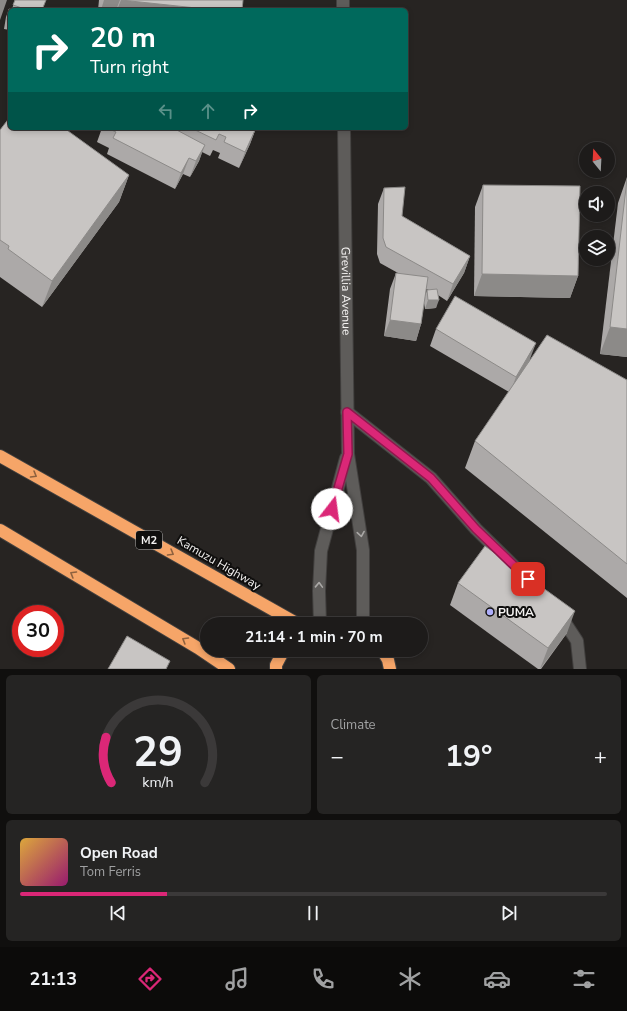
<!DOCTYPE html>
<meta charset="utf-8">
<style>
:root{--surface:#1d1b1a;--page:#252423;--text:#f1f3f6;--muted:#a0a1a2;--line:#3b3939;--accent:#db2777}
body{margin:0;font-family:"Nunito Sans",sans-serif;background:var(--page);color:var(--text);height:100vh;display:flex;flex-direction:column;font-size:15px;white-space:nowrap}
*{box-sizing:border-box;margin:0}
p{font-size:13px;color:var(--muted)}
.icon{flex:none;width:22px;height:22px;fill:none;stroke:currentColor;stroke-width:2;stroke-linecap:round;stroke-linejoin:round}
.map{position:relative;height:669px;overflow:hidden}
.details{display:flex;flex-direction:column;gap:6px;padding:6px;background:#100f0e;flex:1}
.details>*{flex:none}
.top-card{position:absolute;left:8px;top:8px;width:400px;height:122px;border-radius:6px;box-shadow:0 2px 6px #0003,0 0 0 1px var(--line);background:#00695c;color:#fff;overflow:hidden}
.needle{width:26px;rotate:342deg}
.fabs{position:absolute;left:579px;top:142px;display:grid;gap:8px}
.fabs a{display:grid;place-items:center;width:36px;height:36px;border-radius:50%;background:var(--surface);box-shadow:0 2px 6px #0003,0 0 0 1px var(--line);font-size:20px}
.speed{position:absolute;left:12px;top:605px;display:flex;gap:8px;font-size:20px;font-weight:700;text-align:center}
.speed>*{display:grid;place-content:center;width:52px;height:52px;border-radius:50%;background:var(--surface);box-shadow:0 2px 6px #0003,0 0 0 1px var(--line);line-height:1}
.speed .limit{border:6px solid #d22;background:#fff;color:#111}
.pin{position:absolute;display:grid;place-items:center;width:34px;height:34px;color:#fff;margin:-17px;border-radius:8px;box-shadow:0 2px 6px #0006}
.me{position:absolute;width:44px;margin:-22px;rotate:15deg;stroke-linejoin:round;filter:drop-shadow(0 0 3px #0008)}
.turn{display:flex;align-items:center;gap:14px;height:84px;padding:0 16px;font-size:18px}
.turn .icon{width:52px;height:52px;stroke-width:2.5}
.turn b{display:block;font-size:28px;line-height:34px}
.lanes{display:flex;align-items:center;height:38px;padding:0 16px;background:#0003;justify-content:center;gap:20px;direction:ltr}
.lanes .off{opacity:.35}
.big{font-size:30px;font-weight:700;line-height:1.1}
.details .card{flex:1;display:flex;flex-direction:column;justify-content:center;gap:6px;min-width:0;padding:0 14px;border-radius:6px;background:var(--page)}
.details .dial{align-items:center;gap:0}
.dial svg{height:104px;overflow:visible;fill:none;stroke:var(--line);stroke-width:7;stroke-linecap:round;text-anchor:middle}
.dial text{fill:var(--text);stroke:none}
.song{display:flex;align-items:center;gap:12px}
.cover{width:48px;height:48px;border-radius:6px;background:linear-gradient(135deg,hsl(40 70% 55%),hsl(320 70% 35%))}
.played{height:4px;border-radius:2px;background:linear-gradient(90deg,var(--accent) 25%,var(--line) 25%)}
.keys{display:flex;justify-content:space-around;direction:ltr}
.heat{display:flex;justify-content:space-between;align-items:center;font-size:22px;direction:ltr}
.details .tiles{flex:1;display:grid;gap:6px;grid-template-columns:1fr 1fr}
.card:last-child{grid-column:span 2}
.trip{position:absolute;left:200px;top:617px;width:228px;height:40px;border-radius:20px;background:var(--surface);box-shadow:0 2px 6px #0003,0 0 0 1px var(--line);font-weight:700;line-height:40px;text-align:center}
.menu{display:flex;height:64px;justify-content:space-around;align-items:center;background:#0c0b0a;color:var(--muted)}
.menu .icon{width:28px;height:28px}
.menu .selected{color:var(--accent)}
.menu b{font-size:18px;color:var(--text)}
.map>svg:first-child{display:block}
</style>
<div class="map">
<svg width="627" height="669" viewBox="0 0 627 669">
<rect width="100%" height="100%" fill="#272422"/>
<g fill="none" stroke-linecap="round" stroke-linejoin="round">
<g stroke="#42403f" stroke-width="14">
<g id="minor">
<polyline points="343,0 343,10"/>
<path id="s1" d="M344 128 348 454 363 550V624"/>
<polyline points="347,412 431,478 476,529 529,581"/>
<polyline points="560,615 577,641 580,669"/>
<polyline points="320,624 319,591 321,551 346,458"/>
</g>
</g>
<g stroke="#42403f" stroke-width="14">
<g id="highway">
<polyline points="0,456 298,624"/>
<polyline points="0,530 198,648 229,669"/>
<polyline points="319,624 342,623 346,624"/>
<polyline points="382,650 388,660 390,669"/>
<polyline points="276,669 276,665 284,650"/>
</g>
</g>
<use href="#minor" stroke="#5e5c5a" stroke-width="12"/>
<use href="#highway" stroke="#f6a568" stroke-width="12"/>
</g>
<g fill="#aca9a8" fill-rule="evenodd">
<polygon points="15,0 42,10 10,10 10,30 4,29 6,17 9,9 12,9"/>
<polygon points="99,0 243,0 242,10 98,10"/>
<polygon points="102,128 256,128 250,144 239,168 218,158 220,153 213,150 210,156 202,152 199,161 190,177 183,174 175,189 107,154 109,148 97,142"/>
<polygon points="0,130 129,175 119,202 42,307 0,277"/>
<polygon points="627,177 627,357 600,354 618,203"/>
<polygon points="483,185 578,276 570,298 474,296 475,207"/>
<path d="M384 188 402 216 470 256 464 273 447 301 438 295 436 308 425 309 424 303 421 324 416 341 384 336 390 289 396 273H398L380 263 377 254 378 204ZM426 289 429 290H427L425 296Z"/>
<polygon points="436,329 530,359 527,365 627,380 627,598 465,468 475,441 509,392 430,346"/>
<polygon points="458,583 567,633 541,669 538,669 450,605"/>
</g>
<g fill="#8c8a88">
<polygon points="0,0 7,0 0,20"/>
<polygon points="104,0 120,0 116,10 101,10"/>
<polygon points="121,0 215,10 117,10"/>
<polygon points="256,128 250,144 239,168 245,152"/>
<polygon points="205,145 199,161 190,177 196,161"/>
<polygon points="189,158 183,174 175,189 181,173"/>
<polygon points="129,175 119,202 42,307 52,281"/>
<polygon points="470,256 464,273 447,301 453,284"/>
<polygon points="482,274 578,276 570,298 474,296"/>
<polygon points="428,300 439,300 436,308 425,309"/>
<polygon points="390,320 421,324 416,341 384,336"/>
<polygon points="610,327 627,329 627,357 600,354"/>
<polygon points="536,343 530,359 510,393 516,377"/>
<polygon points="575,611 567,633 540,669 548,648"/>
</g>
<g fill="#c8c5c3" stroke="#8c8a88">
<polygon points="15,0 46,0 42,10 28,10 13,5"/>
<polygon points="121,0 243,0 242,10 215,10"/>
<polygon points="9,9 14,10 10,10 10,21 7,20"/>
<polygon points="10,117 10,128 64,128 129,175 52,281 8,249 9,246 0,240 0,130"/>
<polygon points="107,128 173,128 205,145 196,161 189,158 181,173 113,138 116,132"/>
<polygon points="191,128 256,128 245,152 224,142 226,137 219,134 216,140"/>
<polygon points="627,179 627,329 610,327"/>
<polygon points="483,185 580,186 578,276 482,274"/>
<polygon points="405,187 402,216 470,256 453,284 386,247 383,238 384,188"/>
<polygon points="396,273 428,277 421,324 390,320"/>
<polygon points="437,289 439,300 428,300 427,290"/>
<polygon points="455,296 536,343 516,377 436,329"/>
<polygon points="547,335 627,380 627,564 475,441"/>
<polygon points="485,546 575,611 548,648 458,583"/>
<polygon points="127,636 170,661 166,669 108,669"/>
</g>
<defs><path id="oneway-chevron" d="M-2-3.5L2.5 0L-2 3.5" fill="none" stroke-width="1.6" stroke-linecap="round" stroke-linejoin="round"/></defs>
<g stroke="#8e613f">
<use href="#oneway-chevron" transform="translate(34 475) rotate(30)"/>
<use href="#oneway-chevron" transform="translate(171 553) rotate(30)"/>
<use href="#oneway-chevron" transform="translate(73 574) rotate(-149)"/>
<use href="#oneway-chevron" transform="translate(185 640) rotate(-149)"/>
</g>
<g stroke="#aaa8a6">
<use href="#oneway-chevron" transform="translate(361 534) rotate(81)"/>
<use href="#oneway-chevron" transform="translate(319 585) rotate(-88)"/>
</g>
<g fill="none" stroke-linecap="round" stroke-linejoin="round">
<g stroke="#8e194d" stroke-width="10">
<polyline id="route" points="332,509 348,454 347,412 431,478 476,529 528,579"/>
</g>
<use href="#route" stroke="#db2777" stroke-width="7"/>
</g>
<circle fill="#aeaefa" stroke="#0f0e0d" stroke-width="1.5" cx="490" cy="612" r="4"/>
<g text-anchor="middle" stroke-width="4" stroke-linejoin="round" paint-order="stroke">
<rect fill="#0f0e0d" stroke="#b0aead" stroke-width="1" x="136" y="531" width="26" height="18" rx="3"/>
<g font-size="11" font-weight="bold" fill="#f5f3f2">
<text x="149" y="544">M2</text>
</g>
<g font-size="12" fill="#f5f3f2" stroke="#0f0e0d">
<text dy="4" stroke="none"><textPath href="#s1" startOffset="163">Grevillia Avenue</textPath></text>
<text transform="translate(219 563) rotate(30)" y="4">Kamuzu Highway</text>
</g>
<g font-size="12" font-weight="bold" fill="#f5f3f2" stroke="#0f0e0d" text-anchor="start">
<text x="498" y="616">PUMA</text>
</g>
</g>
</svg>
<div class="fabs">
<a><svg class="needle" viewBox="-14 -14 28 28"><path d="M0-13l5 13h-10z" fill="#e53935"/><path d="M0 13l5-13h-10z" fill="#a0a1a2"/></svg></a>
<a><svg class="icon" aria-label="sound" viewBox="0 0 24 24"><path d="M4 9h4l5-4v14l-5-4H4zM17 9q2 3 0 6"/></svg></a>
<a><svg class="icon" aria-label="layers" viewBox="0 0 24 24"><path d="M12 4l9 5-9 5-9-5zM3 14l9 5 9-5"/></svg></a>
</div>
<div class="speed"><div class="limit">30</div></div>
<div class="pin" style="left:528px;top:579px;background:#d93025"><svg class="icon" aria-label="arrive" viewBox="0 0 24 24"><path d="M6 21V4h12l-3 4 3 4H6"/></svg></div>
<svg class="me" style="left:332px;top:509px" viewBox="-20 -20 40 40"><circle r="19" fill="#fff"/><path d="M0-13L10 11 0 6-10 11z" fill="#db2777"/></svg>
<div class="trip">21:14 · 1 min · 70 m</div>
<div class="top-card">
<div class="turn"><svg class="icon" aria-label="right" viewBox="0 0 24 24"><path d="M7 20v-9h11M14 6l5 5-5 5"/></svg><div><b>20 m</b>Turn right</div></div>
<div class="lanes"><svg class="icon off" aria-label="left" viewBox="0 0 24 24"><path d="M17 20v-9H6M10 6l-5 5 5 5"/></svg><svg class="icon off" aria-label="ahead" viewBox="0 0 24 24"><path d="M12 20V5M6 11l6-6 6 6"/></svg><svg class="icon" aria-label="right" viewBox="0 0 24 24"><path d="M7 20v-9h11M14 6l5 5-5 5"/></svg></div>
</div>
</div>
<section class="details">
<div class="tiles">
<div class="card dial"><svg viewBox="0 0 100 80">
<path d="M14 69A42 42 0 1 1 86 69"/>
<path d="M14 69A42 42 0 0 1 10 34" stroke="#db2777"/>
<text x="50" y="56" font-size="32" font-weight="700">29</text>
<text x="50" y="72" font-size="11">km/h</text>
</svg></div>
<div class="card"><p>Climate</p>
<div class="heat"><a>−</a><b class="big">19°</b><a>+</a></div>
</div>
<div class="card">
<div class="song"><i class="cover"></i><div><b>Open Road</b><p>Tom Ferris</p></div></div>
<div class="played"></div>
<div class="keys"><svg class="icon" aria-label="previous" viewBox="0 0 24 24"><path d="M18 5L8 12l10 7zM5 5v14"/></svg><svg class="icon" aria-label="pause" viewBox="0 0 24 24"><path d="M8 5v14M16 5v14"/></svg><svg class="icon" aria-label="next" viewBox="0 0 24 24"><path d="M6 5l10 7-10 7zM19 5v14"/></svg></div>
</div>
</div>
</section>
<nav class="menu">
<b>21:13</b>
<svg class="icon selected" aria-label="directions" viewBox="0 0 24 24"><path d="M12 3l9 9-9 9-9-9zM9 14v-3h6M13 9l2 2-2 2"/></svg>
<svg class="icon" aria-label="music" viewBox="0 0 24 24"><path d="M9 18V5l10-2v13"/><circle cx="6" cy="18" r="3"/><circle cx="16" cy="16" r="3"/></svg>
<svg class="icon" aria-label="phone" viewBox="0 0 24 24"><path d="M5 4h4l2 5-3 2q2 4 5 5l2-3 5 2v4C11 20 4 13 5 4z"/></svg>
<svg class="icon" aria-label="climate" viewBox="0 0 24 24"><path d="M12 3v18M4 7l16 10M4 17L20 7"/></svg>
<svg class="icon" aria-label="car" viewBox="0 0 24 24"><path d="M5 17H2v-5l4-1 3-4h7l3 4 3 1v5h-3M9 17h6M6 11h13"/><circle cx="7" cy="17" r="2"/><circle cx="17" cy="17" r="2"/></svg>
<svg class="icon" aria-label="filters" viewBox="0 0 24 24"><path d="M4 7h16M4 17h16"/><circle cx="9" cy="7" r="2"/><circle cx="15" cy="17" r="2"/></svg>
</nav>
